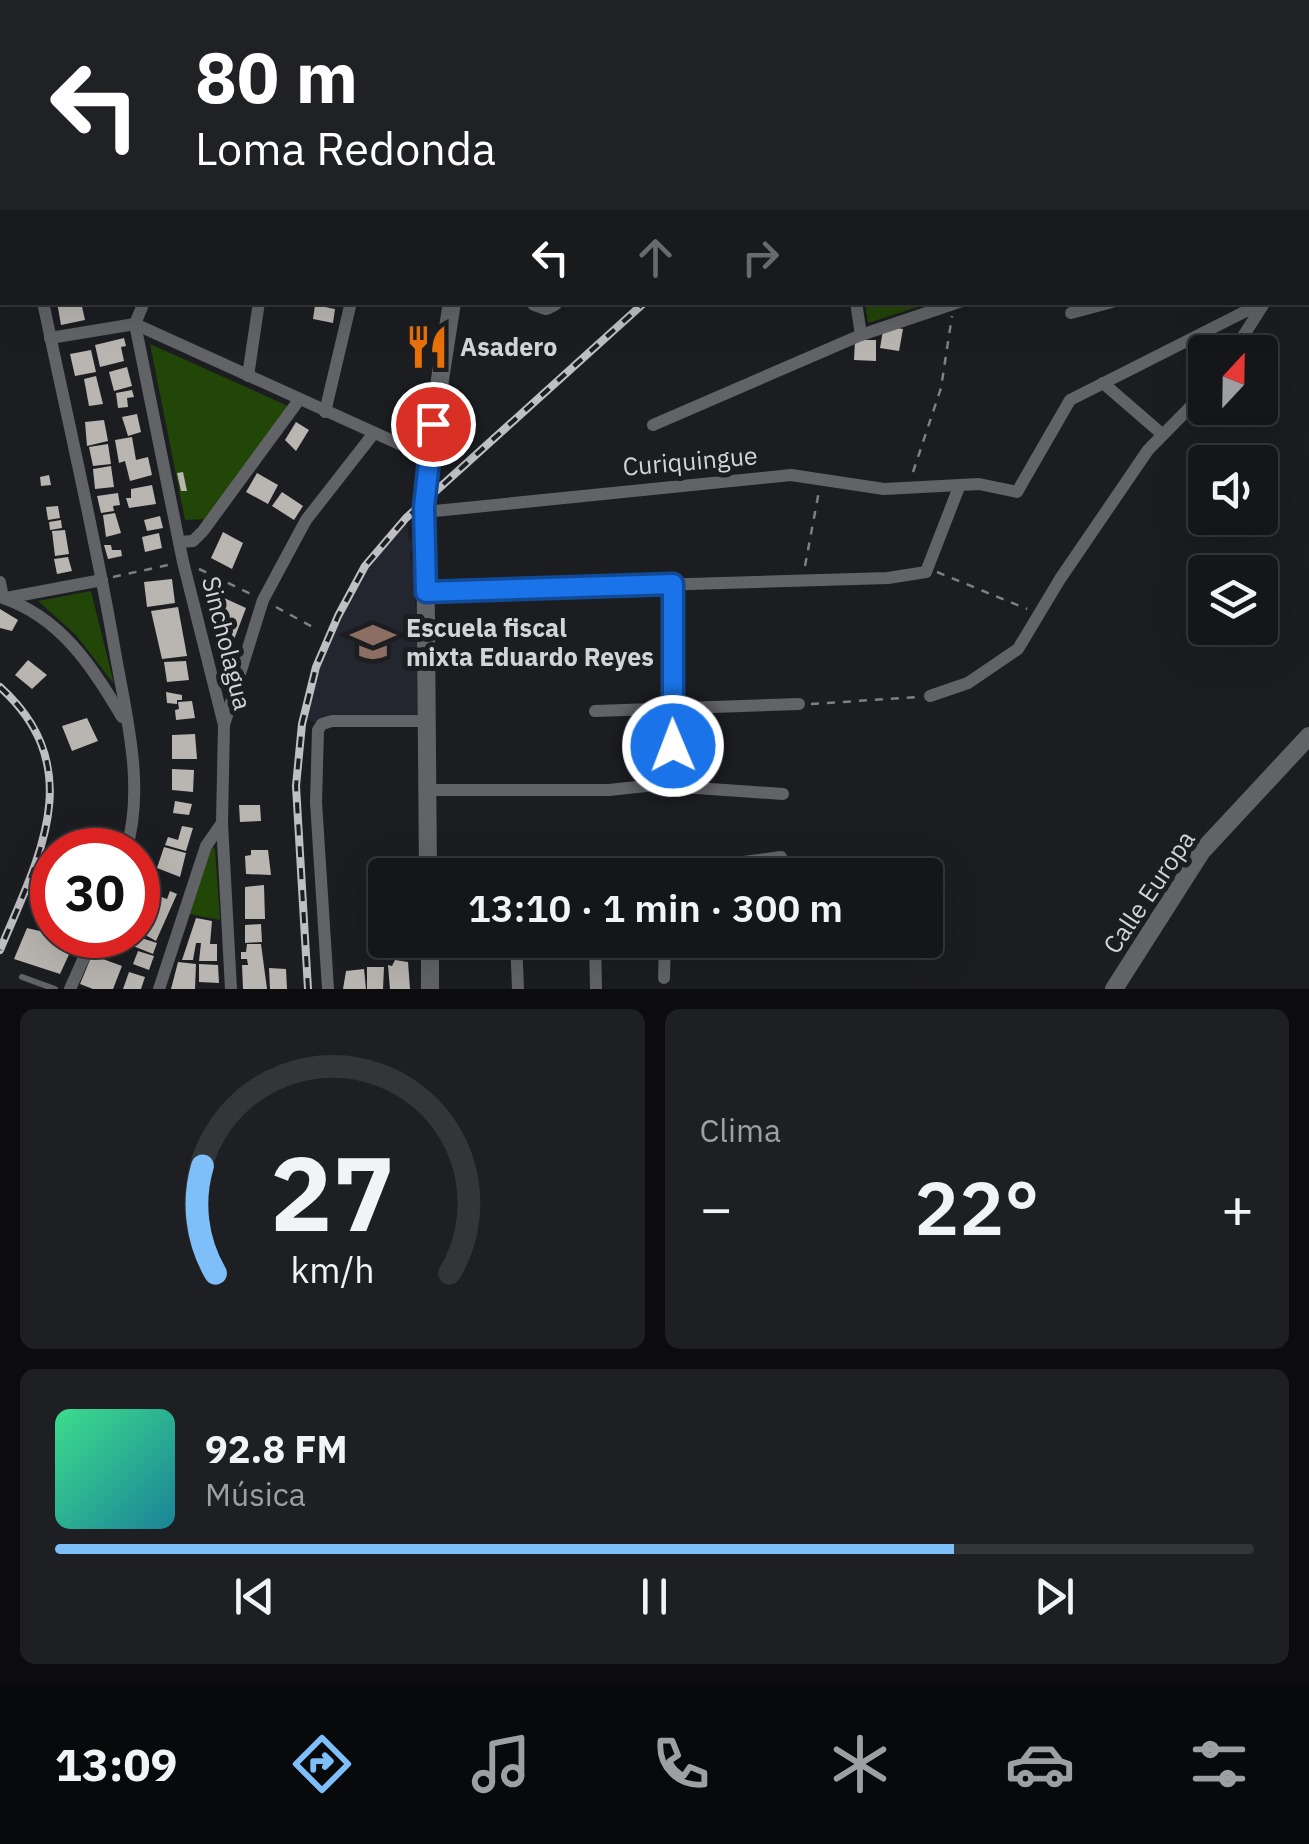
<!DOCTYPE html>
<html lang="es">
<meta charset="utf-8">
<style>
:root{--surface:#151619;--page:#1e1f22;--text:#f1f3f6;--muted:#9d9fa2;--line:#343538;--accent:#7ebef9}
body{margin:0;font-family:"IBM Plex Sans",sans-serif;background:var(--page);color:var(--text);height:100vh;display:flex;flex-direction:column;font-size:38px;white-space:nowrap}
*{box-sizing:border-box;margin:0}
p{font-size:32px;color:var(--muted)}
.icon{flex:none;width:55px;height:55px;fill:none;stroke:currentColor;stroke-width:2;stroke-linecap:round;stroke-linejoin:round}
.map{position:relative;height:989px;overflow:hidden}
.drawer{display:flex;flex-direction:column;gap:20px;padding:20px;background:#0c0c0e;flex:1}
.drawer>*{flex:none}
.hud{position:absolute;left:0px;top:0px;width:1310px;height:305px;box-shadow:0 10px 40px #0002,0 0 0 2px var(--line);background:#202124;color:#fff;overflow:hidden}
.needle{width:65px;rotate:22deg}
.fabs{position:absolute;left:1188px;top:335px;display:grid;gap:20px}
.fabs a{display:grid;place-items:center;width:90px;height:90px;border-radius:10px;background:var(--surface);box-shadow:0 10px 40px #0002,0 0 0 2px var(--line);font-size:50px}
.speed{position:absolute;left:30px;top:828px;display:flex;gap:20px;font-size:50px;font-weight:700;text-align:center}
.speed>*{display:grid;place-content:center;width:130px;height:130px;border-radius:50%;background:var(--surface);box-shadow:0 10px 40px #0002,0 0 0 2px var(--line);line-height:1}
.speed .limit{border:15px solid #d22;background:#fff;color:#111}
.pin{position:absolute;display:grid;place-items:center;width:85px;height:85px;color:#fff;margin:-42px;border:5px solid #fff;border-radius:50%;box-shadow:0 2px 10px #0007}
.me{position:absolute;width:110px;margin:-55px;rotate:359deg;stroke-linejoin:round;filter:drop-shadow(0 0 8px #0008)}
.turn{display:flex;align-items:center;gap:35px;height:210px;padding:0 30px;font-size:45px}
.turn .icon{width:130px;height:130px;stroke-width:2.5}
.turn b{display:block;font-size:70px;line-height:85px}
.lanes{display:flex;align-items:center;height:95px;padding:0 30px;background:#0003;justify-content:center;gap:50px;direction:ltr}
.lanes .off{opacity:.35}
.big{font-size:75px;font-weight:600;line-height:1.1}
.drawer .card{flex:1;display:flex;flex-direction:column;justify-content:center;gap:15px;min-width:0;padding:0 35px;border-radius:15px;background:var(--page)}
.drawer .dial{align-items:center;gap:0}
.dial svg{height:260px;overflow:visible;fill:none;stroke:var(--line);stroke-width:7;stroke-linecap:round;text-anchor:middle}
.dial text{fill:var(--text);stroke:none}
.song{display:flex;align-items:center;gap:30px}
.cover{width:120px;height:120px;border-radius:15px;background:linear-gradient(135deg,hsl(150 70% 55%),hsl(190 70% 35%))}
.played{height:10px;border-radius:5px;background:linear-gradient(90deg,var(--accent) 75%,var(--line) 75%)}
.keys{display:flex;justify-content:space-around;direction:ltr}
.heat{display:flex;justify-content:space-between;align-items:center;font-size:55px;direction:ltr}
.drawer .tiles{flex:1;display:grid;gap:20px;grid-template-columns:1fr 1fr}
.card:last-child{grid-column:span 2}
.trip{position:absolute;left:368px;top:858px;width:575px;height:100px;border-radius:10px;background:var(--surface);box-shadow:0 10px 40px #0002,0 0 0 2px var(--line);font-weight:600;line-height:100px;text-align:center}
.tab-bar{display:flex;height:160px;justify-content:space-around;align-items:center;background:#08090a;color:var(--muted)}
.tab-bar .icon{width:70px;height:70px}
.tab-bar .on{color:var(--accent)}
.tab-bar b{font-size:45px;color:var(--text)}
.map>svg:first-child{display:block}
</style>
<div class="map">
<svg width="1309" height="989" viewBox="0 0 1309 989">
<rect width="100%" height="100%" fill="#1c1d21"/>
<polygon fill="#23262e" points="406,518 409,540 413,541 413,551 410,552 411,561 414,562 416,582 413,582 426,721 322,724 303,719 316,667 338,616 365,566"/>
<g fill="#224508">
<polygon points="865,303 865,302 930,303 868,323"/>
<polygon points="150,344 288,406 206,519 185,520"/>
<polygon points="91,591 114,684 75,634 38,601"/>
<polygon points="210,846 215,848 220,920 189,914"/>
</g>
<g fill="#b9b5b1">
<polygon points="57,302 81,302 85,320 61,325"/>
<polygon points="315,305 335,309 333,323 313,319"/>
<polygon points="892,327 903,329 899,351 880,348 883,330"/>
<polygon points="124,338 126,346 121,347 124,361 100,367 95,345"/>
<polygon points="855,340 876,340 876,361 854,360"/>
<polygon points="91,350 96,372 75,376 70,354"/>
<polygon points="127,367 132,386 114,391 109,372"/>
<polygon points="96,376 103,404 89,406 84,379"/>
<polygon points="132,390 134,397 127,398 128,407 118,408 116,393"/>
<polygon points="137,414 141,432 128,436 122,417"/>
<polygon points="104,420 108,441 87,446 85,422"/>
<polygon points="296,422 309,430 296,451 285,440"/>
<polygon points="132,437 136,460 148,457 152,475 130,481 125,461 119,463 115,440"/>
<polygon points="108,444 111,464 93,466 89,447"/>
<polygon points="111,466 114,487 95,489 93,469"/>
<polygon points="183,472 187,491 181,491 177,473"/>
<polygon points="257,473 278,485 268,504 246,492"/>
<polygon points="49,475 51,485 41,486 40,477"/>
<polygon points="152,485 156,504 129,508 126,498 131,498 131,489"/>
<polygon points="282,492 303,506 294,520 272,506"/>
<polygon points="118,493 120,505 113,506 114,511 101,513 97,496"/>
<polygon points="58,506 60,518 48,520 46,507"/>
<polygon points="115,513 121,533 106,537 103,515"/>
<polygon points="160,516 163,528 147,531 144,520"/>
<polygon points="61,520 62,528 50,530 49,522"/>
<polygon points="65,530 69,554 55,556 52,531"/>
<polygon points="223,532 243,543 232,569 211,558"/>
<polygon points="159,533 162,548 145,552 142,537"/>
<polygon points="104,545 111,545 112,550 121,550 122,556 108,559"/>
<polygon points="68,557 72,571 57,574 54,559"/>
<polygon points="172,579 175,603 147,607 144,582"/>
<polygon points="211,592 246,608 230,650 222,646 231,619 204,605"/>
<polygon points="178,607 187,656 162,659 151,611"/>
<polygon points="0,609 18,620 12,631 0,628"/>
<polygon points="28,660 47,675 32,689 15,675"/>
<polygon points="186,661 189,680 167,682 164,662"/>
<polygon points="166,692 182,695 182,700 177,700 177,704 167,703"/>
<polygon points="192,701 195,718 176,720 175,710 179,709 178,702"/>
<polygon points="87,718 98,741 72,751 62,726"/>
<polygon points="195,734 197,759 172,759 172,735"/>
<polygon points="172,769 194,770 193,792 172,790"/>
<polygon points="175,801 192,804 189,815 173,813"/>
<polygon points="239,805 260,805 261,821 240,822"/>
<polygon points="182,826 193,828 186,851 165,845 168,837 178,840"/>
<polygon points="164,847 186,853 180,877 157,868"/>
<polygon points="251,850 268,850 271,875 246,874 245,856 251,855"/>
<polygon points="138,853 147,857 143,869 149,871 152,877 148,877 148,892 145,891 143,901 147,901 150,893 167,899 170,891 177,894 156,941 140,932 148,911 157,914 160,906 157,905 155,911 146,907 138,929 138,906 141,903 138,902"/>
<polygon points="264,885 265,919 245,919 245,887"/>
<polygon points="42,891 52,894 52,918 34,912"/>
<polygon points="196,918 212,921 210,944 217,944 217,961 199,961 201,943 196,943 193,960 182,960"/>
<polygon points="49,919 52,920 52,935 78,935 60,974 14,959 27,928 44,932"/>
<polygon points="261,924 262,942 245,943 245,925"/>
<polygon points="114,935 124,935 117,951 108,948"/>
<polygon points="132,935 157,943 153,954 128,944"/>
<polygon points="247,944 261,944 267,989 243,989 242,965 248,965 247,959 241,959 241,952 246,952"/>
<polygon points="138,951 154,956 149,970 133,964"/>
<polygon points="92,955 122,966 113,989 93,989 80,984"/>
<polygon points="395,960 408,962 410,989 390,989 388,965 392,966"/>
<polygon points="178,962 196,964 195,989 171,989"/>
<polygon points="199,964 218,965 219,983 199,982"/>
<polygon points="367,967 384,967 383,989 367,989"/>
<polygon points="269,968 286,969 287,989 270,989"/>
<polygon points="364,969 366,989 343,989 346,971"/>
<polygon points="129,972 145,977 141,989 123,989"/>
</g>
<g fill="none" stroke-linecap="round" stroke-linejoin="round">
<g stroke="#7e7f82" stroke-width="2.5" stroke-dasharray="8 8" stroke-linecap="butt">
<polyline points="913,472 941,388 952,316"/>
<polyline points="805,566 819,491"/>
<polyline points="199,569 251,594"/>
<polyline points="937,572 1027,609"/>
<polyline points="113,577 168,565"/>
<polyline points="276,607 318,630"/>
<polyline points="811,704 918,697"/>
</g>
<polyline stroke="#616367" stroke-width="6" points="22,977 55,989"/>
<g stroke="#616367" stroke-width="12">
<polyline points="47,0 52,2"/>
<polyline points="202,0 208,2"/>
<polyline points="22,2 23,0"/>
<polyline points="228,2 228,0"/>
<polyline points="355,2 355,0"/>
<polyline points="624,2 635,0"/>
<polyline points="700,2 700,0"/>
<polyline points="842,2 844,0"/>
<polyline points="1161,2 1163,0"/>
<polyline points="0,79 2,92"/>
<polyline points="0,255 2,255"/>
<path d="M43 302C67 417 94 531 114 646 125 711 146 786 126 850"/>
<polyline points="144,302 135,324 183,562 224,725 222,823 231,989"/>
<polyline points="856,302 861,335"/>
<polyline points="1071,313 1112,302"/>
<polyline points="50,338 135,324 428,457"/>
<polyline points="1233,352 1263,305"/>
<polyline points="248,376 259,302"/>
<polyline points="1103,383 1162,434"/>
<polyline points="325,412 351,302"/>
<polyline points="653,425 861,335 959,302"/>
<polyline points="425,512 791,475 884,489 979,484 1017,492 1070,400 1264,302"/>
<polyline points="179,542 193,541 203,531 299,400"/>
<path d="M0 582 3 598C60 617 93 667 122 717"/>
<polyline points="673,583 674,783"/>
<polyline points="425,592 888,578 926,572 959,487"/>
<polyline points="6,598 102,580"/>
<polyline points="930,696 968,683 1018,649 1060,579 1148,450 1205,392"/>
<polyline points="595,711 799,704"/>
<polyline points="224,725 263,600 306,520 374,433"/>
<polyline points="427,790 609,790 674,783 682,787 783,794"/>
<polyline points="646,875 781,857"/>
<polyline points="516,940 518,989"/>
<polyline points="595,940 596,989"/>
<polyline points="664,978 665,940"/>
<polyline points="70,989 94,935"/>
<polyline points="159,989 206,846 222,823"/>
<polyline points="328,989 316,802 318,730 322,724 332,721 426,721"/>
</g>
<g stroke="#616367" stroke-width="18">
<polyline points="514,2 515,0"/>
<polyline points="1256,2 1258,0"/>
<polyline points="535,302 546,306 554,302"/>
<polyline points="428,875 425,507 428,457 452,302"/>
<polyline points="430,940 430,989"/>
<polyline points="1114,989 1202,851 1309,736"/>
</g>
<g stroke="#bebfc2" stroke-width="8">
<g id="rail">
<polyline points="1235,2 1237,0"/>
<path d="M0 687C90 768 38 859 0 950"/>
<polyline points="308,989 296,786 302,724 316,667 338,616 365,566 406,518 645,302"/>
</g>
</g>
<use href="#rail" stroke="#1c1d21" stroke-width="4" stroke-dasharray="11" stroke-linecap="butt"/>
</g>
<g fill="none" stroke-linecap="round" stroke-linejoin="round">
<g stroke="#114b97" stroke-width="25">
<polyline id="route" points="433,424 424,507 426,592 673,584 673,746"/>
</g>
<use href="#route" stroke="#1a73e8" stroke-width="18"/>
</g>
<defs>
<g id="restaurant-bare" transform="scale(3.45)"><path d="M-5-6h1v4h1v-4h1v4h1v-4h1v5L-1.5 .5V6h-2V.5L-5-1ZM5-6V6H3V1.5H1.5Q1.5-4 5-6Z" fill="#e8710a" stroke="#1c1d21" stroke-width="2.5" paint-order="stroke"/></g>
<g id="school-bare" transform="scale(3.45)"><path d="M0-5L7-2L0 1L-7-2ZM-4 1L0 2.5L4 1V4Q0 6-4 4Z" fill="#8d6e63" stroke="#1c1d21" stroke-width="2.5" paint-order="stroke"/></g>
</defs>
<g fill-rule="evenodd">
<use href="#restaurant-bare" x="427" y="347"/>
<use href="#school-bare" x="373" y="642"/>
</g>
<g text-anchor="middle" stroke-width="10" stroke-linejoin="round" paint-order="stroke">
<g font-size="25" font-weight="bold" fill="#d3d4d7" stroke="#1c1d21" text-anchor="start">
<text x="460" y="356">Asadero</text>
<text x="406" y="637">Escuela fiscal<tspan x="406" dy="29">mixta Eduardo Reyes</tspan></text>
</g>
<g font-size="25" fill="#d3d4d7" stroke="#1c1d21">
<text transform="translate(690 461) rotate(-5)" y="9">Curiquingue</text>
<text transform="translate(227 643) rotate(76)" y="9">Sincholagua</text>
<text transform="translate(1149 892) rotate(-56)" y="9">Calle Europa</text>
</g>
</g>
</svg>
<div class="fabs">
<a><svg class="needle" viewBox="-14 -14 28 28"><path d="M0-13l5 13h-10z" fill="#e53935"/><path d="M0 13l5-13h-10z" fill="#9d9fa2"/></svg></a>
<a><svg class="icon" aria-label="sound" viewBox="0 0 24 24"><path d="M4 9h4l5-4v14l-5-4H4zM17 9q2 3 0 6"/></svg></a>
<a><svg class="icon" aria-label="layers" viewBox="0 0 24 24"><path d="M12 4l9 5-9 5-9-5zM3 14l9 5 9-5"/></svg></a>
</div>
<div class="speed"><div class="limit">30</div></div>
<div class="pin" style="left:433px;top:424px;background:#d93025"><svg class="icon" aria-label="arrive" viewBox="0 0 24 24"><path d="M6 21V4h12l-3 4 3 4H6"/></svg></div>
<svg class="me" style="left:673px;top:746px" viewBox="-20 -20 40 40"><circle r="17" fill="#1a73e8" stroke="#fff" stroke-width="3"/><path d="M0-11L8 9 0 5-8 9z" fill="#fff"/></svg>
<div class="trip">13:10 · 1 min · 300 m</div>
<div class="hud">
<div class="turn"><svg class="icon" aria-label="left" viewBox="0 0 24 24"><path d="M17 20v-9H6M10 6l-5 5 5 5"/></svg><div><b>80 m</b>Loma Redonda</div></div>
<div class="lanes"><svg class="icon" aria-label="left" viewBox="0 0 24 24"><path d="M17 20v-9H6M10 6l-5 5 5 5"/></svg><svg class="icon off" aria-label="ahead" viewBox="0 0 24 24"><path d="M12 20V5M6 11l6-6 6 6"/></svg><svg class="icon off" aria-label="right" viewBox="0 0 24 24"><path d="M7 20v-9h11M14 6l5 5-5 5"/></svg></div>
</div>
</div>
<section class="drawer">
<div class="tiles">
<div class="card dial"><svg viewBox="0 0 100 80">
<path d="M14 69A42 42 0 1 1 86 69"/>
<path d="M14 69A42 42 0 0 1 10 36" stroke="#7ebef9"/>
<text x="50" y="56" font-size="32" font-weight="700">27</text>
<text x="50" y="72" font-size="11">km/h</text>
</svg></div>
<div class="card"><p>Clima</p>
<div class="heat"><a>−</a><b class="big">22°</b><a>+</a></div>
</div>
<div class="card">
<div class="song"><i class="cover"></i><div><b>92.8 FM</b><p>Música</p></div></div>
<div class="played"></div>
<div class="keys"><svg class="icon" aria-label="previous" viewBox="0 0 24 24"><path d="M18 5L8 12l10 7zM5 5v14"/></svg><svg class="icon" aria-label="pause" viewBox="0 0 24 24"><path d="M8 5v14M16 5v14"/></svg><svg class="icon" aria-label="next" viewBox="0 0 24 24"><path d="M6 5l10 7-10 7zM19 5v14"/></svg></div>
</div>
</div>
</section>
<nav class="tab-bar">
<b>13:09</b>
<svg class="icon on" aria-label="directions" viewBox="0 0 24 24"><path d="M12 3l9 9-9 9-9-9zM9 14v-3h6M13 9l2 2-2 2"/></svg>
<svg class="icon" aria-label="music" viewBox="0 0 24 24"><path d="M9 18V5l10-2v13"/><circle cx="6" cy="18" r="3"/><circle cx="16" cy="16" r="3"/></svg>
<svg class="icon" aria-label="phone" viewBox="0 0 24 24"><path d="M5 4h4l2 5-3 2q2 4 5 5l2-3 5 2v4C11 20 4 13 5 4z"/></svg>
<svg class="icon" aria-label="climate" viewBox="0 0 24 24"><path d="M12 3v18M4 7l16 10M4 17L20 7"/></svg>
<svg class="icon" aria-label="car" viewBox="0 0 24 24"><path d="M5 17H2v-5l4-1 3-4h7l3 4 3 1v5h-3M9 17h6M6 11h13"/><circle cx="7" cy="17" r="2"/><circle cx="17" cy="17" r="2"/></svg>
<svg class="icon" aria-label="filters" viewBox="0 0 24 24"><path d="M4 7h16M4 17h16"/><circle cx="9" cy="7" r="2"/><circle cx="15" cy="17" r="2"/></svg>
</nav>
